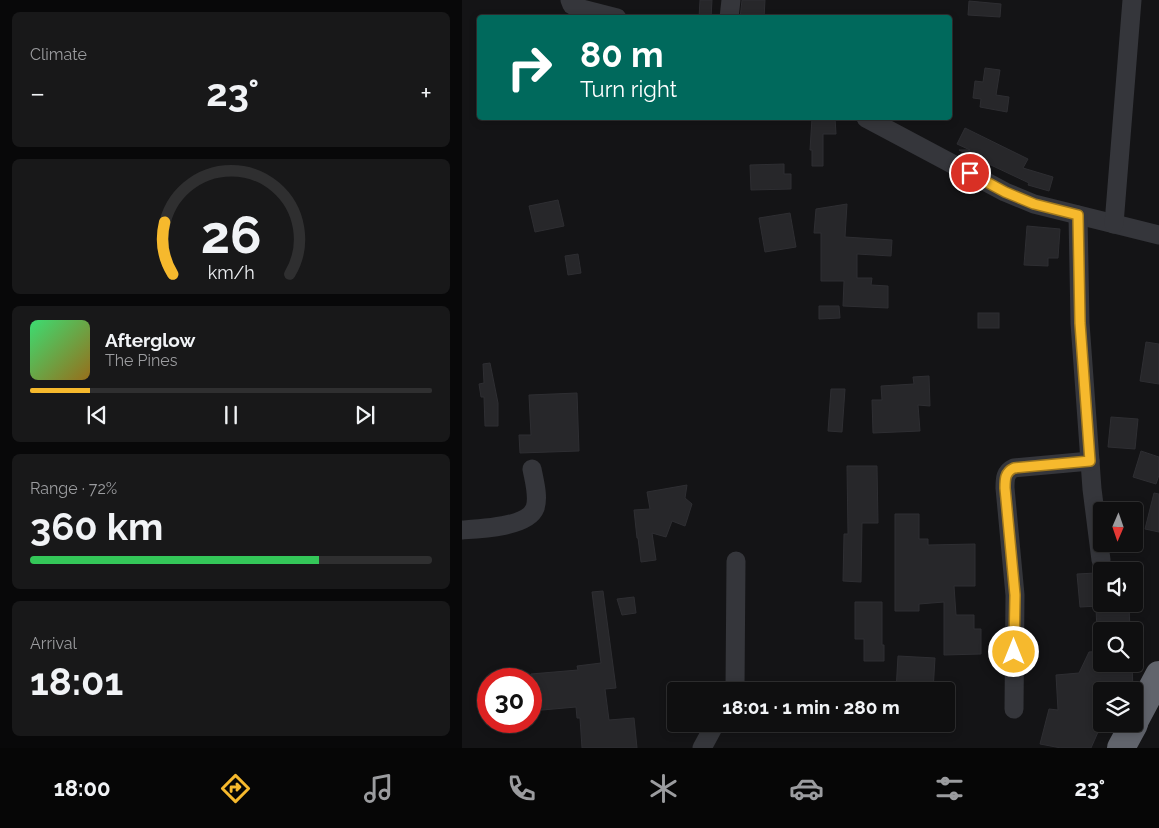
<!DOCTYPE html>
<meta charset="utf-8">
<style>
:root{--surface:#0f0f10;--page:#181819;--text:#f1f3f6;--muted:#9b9c9f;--line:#2f2f30;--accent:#f6b92d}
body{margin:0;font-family:Raleway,sans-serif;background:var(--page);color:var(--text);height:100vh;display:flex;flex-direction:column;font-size:19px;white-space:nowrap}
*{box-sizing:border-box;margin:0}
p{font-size:16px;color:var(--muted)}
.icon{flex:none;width:28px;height:28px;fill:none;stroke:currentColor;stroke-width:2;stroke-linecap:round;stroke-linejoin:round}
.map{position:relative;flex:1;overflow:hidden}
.panel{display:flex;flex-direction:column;gap:12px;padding:12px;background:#080809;width:462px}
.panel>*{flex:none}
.banner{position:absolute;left:15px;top:15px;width:475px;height:105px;border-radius:5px;box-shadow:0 2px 8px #0003,0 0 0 1px var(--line);background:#00695c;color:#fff;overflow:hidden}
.needle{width:32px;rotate:182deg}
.controls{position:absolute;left:631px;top:502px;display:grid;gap:10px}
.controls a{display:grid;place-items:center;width:50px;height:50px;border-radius:5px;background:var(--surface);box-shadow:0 2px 8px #0003,0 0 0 1px var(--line);font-size:25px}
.speed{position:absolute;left:15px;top:668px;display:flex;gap:10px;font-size:25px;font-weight:700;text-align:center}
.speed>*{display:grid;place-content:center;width:65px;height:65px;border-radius:50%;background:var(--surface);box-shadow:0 2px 8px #0003,0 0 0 1px var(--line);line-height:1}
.speed .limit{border:8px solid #d22;background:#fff;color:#111}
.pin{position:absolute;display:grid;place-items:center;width:42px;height:42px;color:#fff;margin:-21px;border:2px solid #fff;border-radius:50%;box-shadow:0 1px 5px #0007}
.me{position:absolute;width:55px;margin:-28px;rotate:0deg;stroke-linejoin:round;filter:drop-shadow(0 0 4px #0008)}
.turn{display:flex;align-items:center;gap:18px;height:105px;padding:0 20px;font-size:22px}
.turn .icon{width:65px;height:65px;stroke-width:2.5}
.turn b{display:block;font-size:35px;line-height:42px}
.big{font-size:38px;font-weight:700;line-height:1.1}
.panel .widget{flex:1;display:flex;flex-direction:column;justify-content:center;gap:8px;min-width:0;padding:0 18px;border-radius:8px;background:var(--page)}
.panel .dial{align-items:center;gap:0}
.dial svg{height:130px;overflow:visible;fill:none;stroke:var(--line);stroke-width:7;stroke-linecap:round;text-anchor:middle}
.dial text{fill:var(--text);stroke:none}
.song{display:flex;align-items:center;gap:15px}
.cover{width:60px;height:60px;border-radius:8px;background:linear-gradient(135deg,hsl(140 70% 55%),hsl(40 70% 35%))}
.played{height:5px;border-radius:2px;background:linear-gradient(90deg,var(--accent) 15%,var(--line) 15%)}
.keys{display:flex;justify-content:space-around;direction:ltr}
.heat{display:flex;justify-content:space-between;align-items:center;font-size:28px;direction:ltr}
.charge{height:8px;border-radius:4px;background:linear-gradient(90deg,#34c759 72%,var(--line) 0)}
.trip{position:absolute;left:205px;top:682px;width:288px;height:50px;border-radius:5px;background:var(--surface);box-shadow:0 2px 8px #0003,0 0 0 1px var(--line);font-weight:700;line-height:50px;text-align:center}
.dock{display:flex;height:80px;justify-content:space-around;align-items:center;background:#060606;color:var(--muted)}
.dock .icon{width:35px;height:35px}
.dock .current{color:var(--accent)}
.dock b{font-size:22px;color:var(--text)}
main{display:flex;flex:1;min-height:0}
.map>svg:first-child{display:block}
</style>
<main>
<section class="panel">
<div class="widget"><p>Climate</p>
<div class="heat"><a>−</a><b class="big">23°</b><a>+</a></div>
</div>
<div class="widget dial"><svg viewBox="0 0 100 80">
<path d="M14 69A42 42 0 1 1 86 69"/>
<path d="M14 69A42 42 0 0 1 9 37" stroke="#f6b92d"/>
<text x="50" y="56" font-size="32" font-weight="700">26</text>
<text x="50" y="72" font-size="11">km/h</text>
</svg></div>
<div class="widget">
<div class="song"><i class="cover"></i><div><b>Afterglow</b><p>The Pines</p></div></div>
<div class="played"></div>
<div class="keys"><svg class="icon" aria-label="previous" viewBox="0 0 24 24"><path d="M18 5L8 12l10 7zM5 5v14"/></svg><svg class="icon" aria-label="pause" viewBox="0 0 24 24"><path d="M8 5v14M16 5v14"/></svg><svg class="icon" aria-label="next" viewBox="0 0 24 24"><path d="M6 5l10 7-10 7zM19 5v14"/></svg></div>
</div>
<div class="widget"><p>Range · 72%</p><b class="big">360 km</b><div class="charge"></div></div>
<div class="widget"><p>Arrival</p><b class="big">18:01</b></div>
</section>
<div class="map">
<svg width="697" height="748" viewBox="0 0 697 748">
<rect width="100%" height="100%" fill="#141416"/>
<g fill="#27272a" stroke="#2e2e32">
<polygon points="238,0 250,0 249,18 237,18"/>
<polygon points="280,0 303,0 302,18 278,18"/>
<polygon points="507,1 539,4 538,17 506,15"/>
<polygon points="523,68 538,70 534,95 547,97 545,112 518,107 519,99 511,98 513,81 521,82"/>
<polygon points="350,118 373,118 374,134 361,134 361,166 350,166 350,150 348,150"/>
<polygon points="503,128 566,159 561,168 591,177 587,191 566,185 567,183 497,150 508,150 495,144"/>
<polygon points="322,164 322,174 329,174 329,189 289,190 288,165"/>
<polygon points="96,200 102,226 73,232 67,206"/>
<polygon points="385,204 383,237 430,240 429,256 395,254 395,278 410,278 409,285 426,286 426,308 381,306 382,281 359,281 359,233 352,233 354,209"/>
<polygon points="328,213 334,247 303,252 297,218"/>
<polygon points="565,226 598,229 596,258 586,258 586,266 562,265"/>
<polygon points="116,254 119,273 106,275 103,256"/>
<polygon points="357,306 377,306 378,318 357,319"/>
<rect x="516" y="313" width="21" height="15"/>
<polygon points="684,342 697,344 697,384 678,381"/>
<polygon points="28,363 36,403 36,426 23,426 22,397 19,397 17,384 22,383 21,364"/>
<polygon points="467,376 468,406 456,405 458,431 411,433 410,400 420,400 419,386 452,384 451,377"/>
<polygon points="369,389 383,389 380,432 366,431"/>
<polygon points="115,393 117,451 58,453 57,435 69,435 67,395"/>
<polygon points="649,417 676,419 673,449 646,447"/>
<polygon points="679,451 697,457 697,475 694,484 671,477"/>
<polygon points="385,466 415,466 416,523 400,523 399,582 381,581 382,534 386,534"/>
<polygon points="225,485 223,498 230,504 223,526 210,521 204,537 190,533 194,560 179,562 176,538 175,538 172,510 188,509 185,492"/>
<polygon points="692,493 697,494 697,532 683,529"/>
<polygon points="433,514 457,514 457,539 466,539 466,545 513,544 513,586 492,586 494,615 512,615 512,629 519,629 519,654 482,655 482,602 457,604 457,611 433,611"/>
<polygon points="634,573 637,606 618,607 615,574"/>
<polygon points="141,591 154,688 143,689 147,720 172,718 175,748 120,748 118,718 115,718 114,707 69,711 69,674 116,670 115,666 139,663 130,592"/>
<polygon points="172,597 174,613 160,615 155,599"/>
<polygon points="393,602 420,602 420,645 422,645 422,661 402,661 402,639 393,639"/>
<polygon points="667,606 668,631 635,631 634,608"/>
<polygon points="640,651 640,664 670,664 671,690 658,684 654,691 640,691 640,723 629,748 599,748 578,744 587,709 596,710 594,675 617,673 627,652"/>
<polygon points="436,656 473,658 471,691 434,691"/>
</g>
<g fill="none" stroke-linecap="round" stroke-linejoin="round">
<g stroke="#35363b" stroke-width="19">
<polyline points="108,0 110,5 120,9 155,18"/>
<polyline points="267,18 269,0"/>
<polyline points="404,118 543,192 572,204 697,235"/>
<polyline points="616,215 618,323 630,489 639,560"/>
<polyline points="652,224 670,0"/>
<path d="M0 530C17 529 66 527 73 508 77 497 72 480 70 469"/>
<polyline points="272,691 273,688 274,561"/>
<path d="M552 709 553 595 543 488C543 479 543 472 552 468L628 461"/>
<polyline points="240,748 253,724"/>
</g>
<g stroke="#61646c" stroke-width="28">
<polyline points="672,722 697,675"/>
<polyline points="659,748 672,724"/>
</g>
</g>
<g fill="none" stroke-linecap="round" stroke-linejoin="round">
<g stroke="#a0781d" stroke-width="12">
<path id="route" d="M508 173 543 192 572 204 616 215 618 323 628 461 552 468C543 472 543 479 543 488L553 595 552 652"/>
</g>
<use href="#route" stroke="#f6b92d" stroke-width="9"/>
</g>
</svg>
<div class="controls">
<a><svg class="needle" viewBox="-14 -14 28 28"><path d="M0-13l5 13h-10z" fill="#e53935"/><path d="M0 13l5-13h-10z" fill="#9b9c9f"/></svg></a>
<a><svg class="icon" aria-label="sound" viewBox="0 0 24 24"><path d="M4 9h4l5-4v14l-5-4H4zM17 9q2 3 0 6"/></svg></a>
<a><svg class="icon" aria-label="search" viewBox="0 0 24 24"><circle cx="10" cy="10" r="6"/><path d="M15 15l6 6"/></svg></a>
<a><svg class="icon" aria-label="layers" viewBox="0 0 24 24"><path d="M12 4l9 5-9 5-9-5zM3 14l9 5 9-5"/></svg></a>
</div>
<div class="speed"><div class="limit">30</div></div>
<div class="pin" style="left:508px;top:173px;background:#d93025"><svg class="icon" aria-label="arrive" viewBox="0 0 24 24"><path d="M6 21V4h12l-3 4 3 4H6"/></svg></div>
<svg class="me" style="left:552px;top:652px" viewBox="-20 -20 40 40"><circle r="17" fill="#f6b92d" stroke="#fff" stroke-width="3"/><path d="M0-11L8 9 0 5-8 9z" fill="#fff"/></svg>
<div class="trip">18:01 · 1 min · 280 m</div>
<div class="banner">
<div class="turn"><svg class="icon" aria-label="right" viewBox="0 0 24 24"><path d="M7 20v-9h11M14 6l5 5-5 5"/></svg><div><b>80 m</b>Turn right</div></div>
</div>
</div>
</main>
<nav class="dock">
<b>18:00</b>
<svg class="icon current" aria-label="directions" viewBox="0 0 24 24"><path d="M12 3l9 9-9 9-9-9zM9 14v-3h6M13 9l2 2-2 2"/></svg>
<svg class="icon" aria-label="music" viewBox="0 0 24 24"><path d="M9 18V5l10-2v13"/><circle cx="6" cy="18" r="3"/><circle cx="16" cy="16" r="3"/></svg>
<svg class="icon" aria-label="phone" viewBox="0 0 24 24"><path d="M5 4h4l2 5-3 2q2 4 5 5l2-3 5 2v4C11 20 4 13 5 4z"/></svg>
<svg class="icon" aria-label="climate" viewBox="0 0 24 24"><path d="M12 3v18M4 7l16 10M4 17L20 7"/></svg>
<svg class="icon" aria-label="car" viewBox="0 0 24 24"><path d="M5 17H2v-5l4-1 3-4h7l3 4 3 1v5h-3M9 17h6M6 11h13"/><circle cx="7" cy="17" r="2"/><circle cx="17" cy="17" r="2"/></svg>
<svg class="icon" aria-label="filters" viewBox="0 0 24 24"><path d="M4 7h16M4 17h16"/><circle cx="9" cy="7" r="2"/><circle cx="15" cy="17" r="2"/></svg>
<b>23°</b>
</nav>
